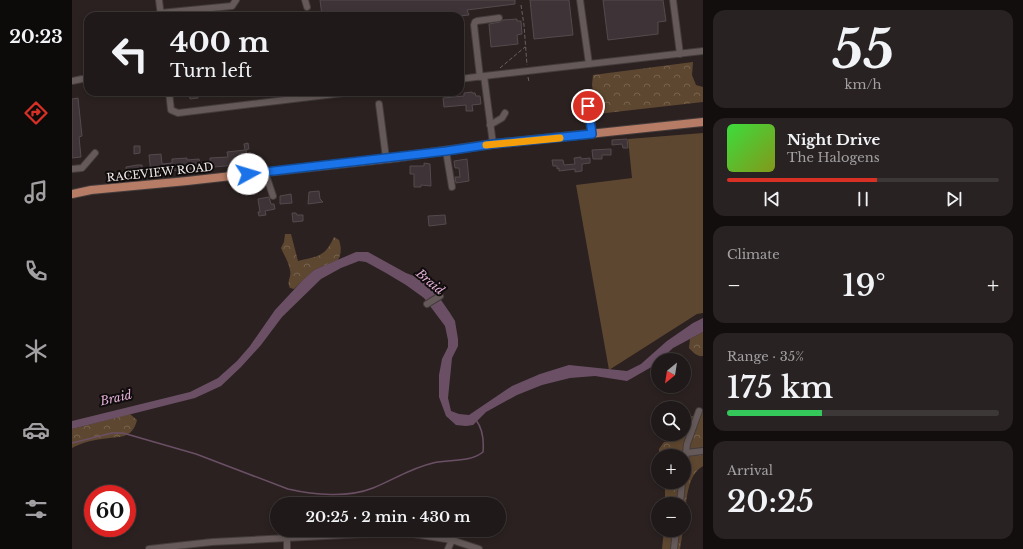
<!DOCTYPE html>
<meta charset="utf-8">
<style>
:root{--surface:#201919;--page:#282222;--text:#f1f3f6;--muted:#a2a0a2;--line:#3d3838;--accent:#d93025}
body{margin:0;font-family:"Libre Baskerville",serif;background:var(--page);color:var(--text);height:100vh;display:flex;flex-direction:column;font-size:15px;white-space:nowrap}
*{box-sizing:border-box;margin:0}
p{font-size:13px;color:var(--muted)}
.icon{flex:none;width:22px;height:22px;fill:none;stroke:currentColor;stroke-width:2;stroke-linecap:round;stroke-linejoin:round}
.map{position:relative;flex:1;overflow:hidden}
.panel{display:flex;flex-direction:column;gap:10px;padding:10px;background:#120e0e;width:320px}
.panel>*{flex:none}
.guide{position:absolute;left:12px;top:12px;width:380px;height:84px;border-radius:12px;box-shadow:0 2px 6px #0003,0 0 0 1px var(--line);background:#201919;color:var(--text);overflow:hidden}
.needle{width:26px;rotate:210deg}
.buttons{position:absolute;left:579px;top:353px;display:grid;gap:8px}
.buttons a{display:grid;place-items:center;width:40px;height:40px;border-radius:50%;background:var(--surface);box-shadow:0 2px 6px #0003,0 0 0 1px var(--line);font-size:20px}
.speed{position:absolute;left:12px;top:485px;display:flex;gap:8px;font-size:20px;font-weight:700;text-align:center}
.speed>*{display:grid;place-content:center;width:52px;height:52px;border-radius:50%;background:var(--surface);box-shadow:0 2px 6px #0003,0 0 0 1px var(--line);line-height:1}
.speed .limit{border:6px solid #d22;background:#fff;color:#111}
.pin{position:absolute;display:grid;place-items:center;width:34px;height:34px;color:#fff;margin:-17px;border:2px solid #fff;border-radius:50%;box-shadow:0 1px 4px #0007}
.me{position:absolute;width:44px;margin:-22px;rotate:84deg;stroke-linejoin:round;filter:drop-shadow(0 0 3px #0008)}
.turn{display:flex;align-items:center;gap:14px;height:84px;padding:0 20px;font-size:18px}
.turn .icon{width:52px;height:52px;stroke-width:2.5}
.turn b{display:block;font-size:28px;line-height:34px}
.big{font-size:30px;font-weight:600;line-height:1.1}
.panel .card{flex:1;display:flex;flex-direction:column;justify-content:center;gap:6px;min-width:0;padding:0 14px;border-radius:12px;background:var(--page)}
.panel .dial{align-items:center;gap:0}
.dial b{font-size:52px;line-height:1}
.song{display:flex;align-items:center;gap:12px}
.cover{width:48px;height:48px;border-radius:6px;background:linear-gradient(135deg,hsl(120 70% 55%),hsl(70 70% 35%))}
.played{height:4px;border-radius:2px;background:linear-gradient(90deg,var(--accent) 55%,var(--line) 55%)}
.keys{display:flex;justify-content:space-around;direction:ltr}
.heat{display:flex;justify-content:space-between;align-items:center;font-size:22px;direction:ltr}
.charge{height:6px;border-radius:3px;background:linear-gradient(90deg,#34c759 35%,var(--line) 0)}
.trip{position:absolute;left:198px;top:497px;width:236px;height:40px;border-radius:20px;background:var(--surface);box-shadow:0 2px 6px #0003,0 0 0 1px var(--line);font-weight:600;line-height:40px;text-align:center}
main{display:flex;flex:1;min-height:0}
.tab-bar{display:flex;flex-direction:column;width:72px;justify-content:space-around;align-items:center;background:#0d0a0a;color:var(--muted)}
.tab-bar .icon{width:28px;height:28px}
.tab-bar .on{color:var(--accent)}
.tab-bar b{font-size:18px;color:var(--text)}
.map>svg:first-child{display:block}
</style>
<main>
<nav class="tab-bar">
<b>20:23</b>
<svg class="icon on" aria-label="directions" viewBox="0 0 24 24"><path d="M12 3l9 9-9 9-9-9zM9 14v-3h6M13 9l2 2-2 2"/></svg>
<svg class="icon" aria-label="music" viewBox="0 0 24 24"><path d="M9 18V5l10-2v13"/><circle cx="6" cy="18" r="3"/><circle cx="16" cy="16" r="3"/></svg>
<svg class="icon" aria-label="phone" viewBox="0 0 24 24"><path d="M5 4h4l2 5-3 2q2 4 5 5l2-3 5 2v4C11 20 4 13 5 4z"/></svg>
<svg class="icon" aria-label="climate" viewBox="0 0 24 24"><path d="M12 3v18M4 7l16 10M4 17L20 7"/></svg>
<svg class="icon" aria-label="car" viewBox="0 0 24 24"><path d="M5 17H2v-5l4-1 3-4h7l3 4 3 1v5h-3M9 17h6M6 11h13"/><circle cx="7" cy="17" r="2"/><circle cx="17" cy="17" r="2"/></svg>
<svg class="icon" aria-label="filters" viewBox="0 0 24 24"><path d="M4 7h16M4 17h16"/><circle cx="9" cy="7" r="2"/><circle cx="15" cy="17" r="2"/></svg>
</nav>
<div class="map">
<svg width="631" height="549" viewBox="0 0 631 549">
<defs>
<pattern id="forest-crowns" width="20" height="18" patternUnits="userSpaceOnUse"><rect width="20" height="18" fill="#5e4730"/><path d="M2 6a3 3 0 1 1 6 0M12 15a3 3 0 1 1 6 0" fill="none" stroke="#76624e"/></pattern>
</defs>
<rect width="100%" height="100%" fill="#2b2121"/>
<g fill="url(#forest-crowns)">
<polygon points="621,62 620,75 624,85 631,87 631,102 525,114 520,85 521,75"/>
<path d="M213 234H219L226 261C246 256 253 257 262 237L267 240C269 246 270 253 266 260L242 270 222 289 218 288C214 281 220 277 218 270 217 263 212 255 209 248L212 242Z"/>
<path d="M631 332V356C625 357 621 352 617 348L618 339Z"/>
<path d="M627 411H631V466C614 476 615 502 612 520V504H593V482H612V456H587V449L592 442 599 441 602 434H612L613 416H625Z"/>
<path d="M58 414 65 420C60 440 47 436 30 439 20 440 9 443 0 448V429Z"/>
<polygon points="592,530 611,530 608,549 590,549"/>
</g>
<polygon fill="#5e4730" points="631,133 631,313 625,314 537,370 504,185 560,178 556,139"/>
<polygon fill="#6b5065" points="284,252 296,252 334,273 350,279 360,287 378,313 383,321 386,339 386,346 380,358 376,398 379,411 387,414 397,415 440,386 468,374 497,365 555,371 569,364 595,341 621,323 631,318 631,332 601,348 588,360 586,360 586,362 583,365 555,381 523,376 498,378 470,385 445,395 414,412 401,425 394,426 384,425 374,416 367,397 367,375 370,359 376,347 376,340 373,326 352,298 334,285 314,273 294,262 287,261 269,268 249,279 210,317 189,345 169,367 149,386 123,398 0,429 0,421 118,392 146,378 165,361 178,346 203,310 231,280 242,270"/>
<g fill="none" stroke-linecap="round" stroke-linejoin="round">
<path stroke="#6b5065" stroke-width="1.5" d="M0 443 40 433H51L124 454 216 489C242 495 276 498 301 488 321 480 339 468 361 463 377 459 397 463 411 452 412 440 411 429 404 420"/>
</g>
<g fill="#3e3437" stroke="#544a4d">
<polygon points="248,0 443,0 443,4 395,10 397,15 387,16 250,16"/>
<polygon points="458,0 497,0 501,35 462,39"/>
<polygon points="531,0 591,0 594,21 586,22 586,34 536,40"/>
<polygon points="445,19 445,21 449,21 450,34 445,35 446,44 419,47 417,24 428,22 431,20"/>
<polygon points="117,92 125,92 126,98 118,99"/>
<polygon points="400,92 400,93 403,93 404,96 408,96 409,104 400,105 401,111 394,111 394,105 372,107 371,98 392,96 392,93"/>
<polygon points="6,98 10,136 7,137 9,157 0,158 0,99"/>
<polygon points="555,139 556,148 551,148 550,144 540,145 540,140"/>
<polygon points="176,143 177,149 174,150 176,164 85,172 85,174 79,174 77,155 89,154 90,164 100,163 100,159 115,158 115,160 127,159 128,163 138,162 138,158 156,157 155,152 173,150 172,144"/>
<polygon points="62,146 68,146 68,153 62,154"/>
<polygon points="539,149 539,155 530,155 530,159 521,159 520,150"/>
<polygon points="509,157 509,159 518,158 518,163 510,164 510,171 503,172 503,169 487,171 487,168 485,169 485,166 481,166 480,160 491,160 492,165 503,164 502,158"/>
<polygon points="395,159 397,181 384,183 383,177 388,177 387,168 383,168 382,161"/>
<polygon points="352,163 358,164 359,186 349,185 349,187 342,187 342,174 338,174 338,166 352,166"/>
<polygon points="65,165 70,165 71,175 55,176 54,167"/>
<polygon points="247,191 248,199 251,202 236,204 237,192"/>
<polygon points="219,194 220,203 208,204 208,196"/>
<polygon points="197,197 199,204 202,204 203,209 193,211 194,215 187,216 186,212 188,212 186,199"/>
<polygon points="220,213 224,213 225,215 231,215 231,221 221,222"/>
<polygon points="373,215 374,224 357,226 356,216"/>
</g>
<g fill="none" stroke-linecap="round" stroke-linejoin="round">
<g stroke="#443c3c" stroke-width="8">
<g id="minor">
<polyline points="87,0 89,16"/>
<polyline points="233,0 235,7"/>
<polyline points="508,0 517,64"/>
<polyline points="601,0 608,54"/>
<polyline points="88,13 160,6 164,0"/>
<polyline points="412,76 631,51"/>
<polyline points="408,77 402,25 403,22 405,21 427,18"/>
<polyline points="388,79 412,76 421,144"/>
<polyline points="0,81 10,79"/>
<polyline points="97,92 99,110 106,113 280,92"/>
<polyline points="307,104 314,158"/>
<polyline points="516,107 520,134"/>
<polyline points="418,125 430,118 433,113"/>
<polyline points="374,151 380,187"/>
<polyline points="0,169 10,168 23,153"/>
<polyline points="193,172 201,196"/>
<polyline points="355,304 368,296"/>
<polyline points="614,453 631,451"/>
<polyline points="612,470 615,444 627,411"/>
<polyline points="608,504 610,482"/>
<polyline points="77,549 140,542 329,532 380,540 407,549"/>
<polyline points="215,549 215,538"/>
<polyline points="376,549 380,540"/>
<polyline points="602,549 604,530"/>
</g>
</g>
<g stroke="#443c3c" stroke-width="10">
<polyline id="major" points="0,194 19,190 115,181 321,158 421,144 631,122"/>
</g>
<g stroke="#696060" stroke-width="1" stroke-dasharray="4 2" stroke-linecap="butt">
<polyline points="449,5 452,25 455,65"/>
<polyline points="428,68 453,47"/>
<polyline points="456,77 457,82"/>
</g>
<use href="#minor" stroke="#655959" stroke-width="6"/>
<use href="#major" stroke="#b77c65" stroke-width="8"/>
</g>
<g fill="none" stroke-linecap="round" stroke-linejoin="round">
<g stroke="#114b97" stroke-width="10">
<polyline id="route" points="176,174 374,151 421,144 520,134 516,106"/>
</g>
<use href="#route" stroke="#1a73e8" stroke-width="7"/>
<polyline stroke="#f59e0b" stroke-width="7" points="414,145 488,138"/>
</g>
<g text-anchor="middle" stroke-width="4" stroke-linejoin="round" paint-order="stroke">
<g font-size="11" fill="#f3ecec" stroke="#100c0c">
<text transform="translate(88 172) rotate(-6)" y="4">RACEVIEW ROAD</text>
</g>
<g font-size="12" font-style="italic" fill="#e3b0d8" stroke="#100c0c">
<text transform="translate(358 282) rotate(40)" y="4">Braid</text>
<text transform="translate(44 398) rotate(-13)" y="4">Braid</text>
</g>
</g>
</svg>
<div class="buttons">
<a><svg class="needle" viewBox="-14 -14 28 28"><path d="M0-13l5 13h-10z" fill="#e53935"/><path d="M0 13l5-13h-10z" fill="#a2a0a2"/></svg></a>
<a><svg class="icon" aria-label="search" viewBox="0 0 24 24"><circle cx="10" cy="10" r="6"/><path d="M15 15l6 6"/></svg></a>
<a>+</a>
<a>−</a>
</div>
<div class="speed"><div class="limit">60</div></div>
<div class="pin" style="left:516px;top:106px;background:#d93025"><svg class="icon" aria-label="arrive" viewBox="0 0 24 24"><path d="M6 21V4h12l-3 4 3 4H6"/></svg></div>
<svg class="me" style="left:176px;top:174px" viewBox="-20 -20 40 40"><circle r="19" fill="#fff"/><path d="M0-13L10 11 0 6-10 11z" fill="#1a73e8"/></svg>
<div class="trip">20:25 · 2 min · 430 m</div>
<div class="guide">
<div class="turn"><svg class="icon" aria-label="left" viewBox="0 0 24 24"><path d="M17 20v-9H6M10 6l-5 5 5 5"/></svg><div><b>400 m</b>Turn left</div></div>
</div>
</div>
<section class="panel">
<div class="card dial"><b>55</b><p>km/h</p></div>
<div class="card">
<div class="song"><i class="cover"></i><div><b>Night Drive</b><p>The Halogens</p></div></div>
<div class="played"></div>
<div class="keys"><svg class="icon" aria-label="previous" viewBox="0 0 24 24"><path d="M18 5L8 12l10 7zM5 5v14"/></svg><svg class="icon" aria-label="pause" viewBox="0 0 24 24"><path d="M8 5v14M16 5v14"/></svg><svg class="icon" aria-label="next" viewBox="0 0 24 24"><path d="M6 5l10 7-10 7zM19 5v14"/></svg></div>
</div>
<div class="card"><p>Climate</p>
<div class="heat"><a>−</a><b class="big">19°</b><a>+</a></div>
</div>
<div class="card"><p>Range · 35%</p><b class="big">175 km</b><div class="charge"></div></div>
<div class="card"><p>Arrival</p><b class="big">20:25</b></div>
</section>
</main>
